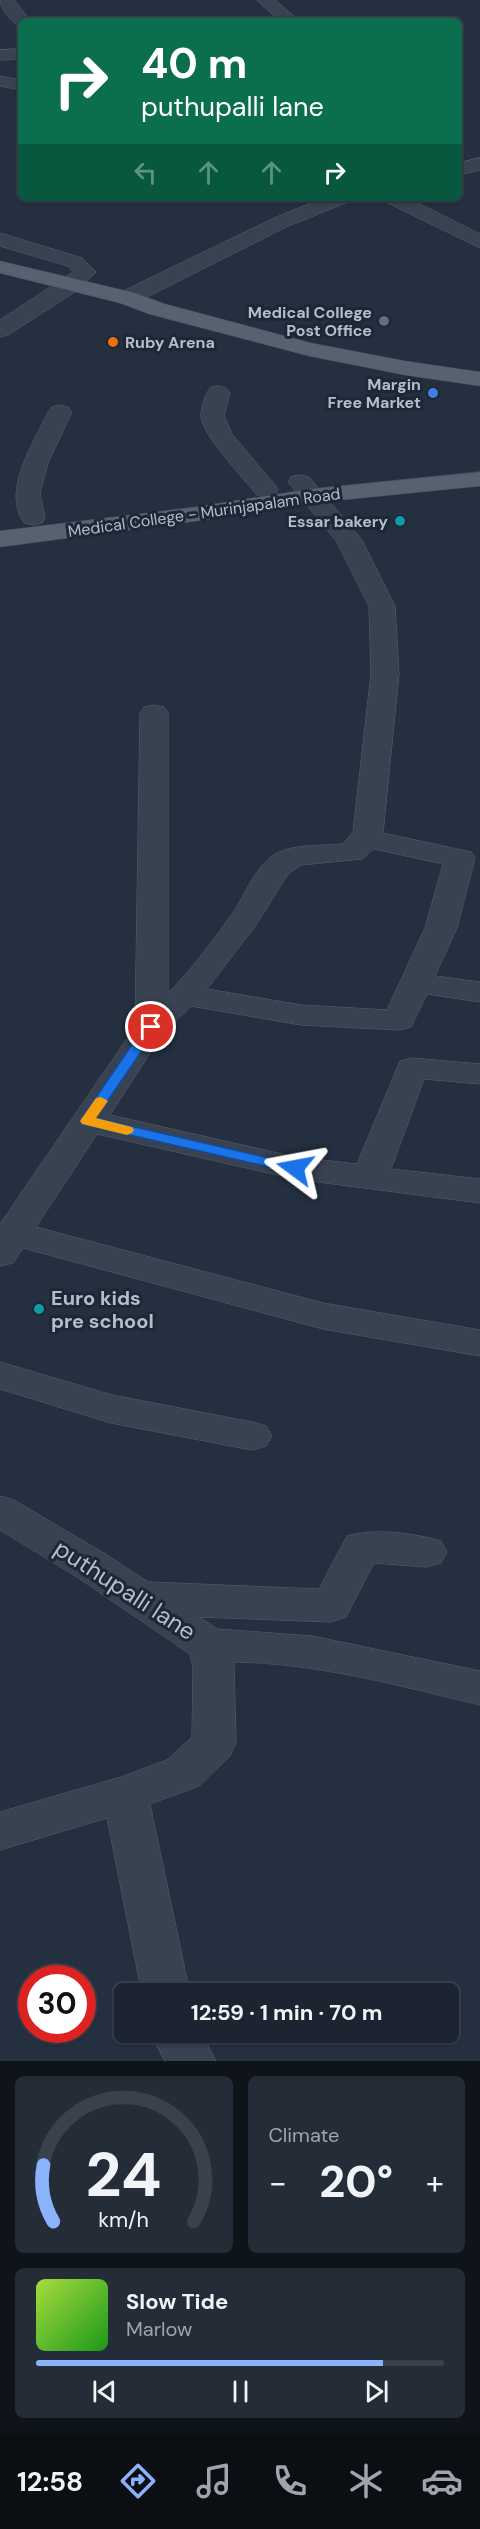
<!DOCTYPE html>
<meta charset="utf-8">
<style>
:root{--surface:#1b2430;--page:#242c38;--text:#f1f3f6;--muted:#a0a4ab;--line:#39414c;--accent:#8ab3fb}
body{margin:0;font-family:"DM Sans",sans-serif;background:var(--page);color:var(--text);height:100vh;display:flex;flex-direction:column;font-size:22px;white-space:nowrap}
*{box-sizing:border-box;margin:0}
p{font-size:20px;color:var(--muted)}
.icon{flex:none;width:33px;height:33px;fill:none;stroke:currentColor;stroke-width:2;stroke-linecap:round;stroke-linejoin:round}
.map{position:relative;height:2061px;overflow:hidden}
.panel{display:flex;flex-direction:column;gap:15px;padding:15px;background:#0f141a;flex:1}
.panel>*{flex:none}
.hud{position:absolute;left:18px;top:18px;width:444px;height:183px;border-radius:9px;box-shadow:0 2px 4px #0004,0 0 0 2px var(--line);background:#0b6e4f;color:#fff;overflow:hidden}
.speed{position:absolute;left:18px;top:1965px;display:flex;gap:12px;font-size:30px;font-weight:700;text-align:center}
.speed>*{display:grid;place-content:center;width:78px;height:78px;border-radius:50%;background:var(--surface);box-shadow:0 2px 4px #0004,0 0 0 2px var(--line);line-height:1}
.speed .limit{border:9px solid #d22;background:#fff;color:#111}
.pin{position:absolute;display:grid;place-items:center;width:51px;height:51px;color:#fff;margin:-26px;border:3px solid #fff;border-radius:50%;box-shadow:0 2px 6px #0007}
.me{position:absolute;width:66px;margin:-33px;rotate:283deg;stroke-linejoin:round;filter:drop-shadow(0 0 4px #0008)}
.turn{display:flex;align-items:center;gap:21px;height:126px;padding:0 24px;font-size:27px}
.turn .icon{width:78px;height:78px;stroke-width:2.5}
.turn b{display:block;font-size:42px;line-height:51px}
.lanes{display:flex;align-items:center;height:57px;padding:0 24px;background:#0003;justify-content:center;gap:30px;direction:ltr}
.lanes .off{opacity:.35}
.big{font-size:45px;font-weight:700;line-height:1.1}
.panel .widget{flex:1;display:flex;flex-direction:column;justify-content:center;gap:9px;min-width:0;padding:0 21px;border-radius:9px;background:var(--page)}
.panel .dial{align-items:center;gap:0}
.dial svg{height:156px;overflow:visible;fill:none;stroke:var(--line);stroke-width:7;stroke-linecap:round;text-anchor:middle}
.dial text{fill:var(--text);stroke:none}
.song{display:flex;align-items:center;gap:18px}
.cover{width:72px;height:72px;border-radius:9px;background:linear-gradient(135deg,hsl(80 70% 55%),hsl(120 70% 35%))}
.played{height:6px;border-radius:3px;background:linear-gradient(90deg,var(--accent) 85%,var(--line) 85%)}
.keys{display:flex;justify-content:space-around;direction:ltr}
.heat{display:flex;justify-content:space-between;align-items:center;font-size:33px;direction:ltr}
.panel .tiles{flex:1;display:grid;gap:15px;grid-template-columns:1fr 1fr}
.widget:last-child{grid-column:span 2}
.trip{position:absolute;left:114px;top:1983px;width:345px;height:60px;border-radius:9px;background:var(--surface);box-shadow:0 2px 4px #0004,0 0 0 2px var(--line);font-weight:700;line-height:60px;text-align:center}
.tab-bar{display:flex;height:96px;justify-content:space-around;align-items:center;background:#0b0e13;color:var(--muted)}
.tab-bar .icon{width:42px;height:42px}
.tab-bar .selected{color:var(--accent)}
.tab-bar b{font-size:27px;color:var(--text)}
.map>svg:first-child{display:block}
</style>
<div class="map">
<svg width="480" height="2061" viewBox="0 0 480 2061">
<rect width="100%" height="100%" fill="#243040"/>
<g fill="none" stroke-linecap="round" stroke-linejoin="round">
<g stroke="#56606e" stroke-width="1">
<g id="minor">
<path d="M0 0H14L31 21H21V26C12 24 0 9 0 0Z"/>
<polygon points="257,0 275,0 300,21 280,21"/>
<polygon points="21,49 21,59 0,60 0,50"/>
<polygon points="0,76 21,80 21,90 0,86"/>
<polygon points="480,158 480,170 459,175 459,163"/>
<polygon points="323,198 351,198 348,202 286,227 135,303 127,304 119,303 116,298 119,293 272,219"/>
<polygon points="383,198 408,198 480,234 480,248 386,202"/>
<polygon points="0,233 82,258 96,272 78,290 8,335 0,337 0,320 73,272 68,266 0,246"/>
<path d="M218 386 226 388 230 393 224 416 232 434 275 485 278 490 275 495 266 497 257 495C245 480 200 433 201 415 201 407 205 395 210 388Z"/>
<path d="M60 405 68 407 72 412 48 463 40 493 45 518 42 523 33 525 24 523C1 490 34 443 48 412L52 407Z"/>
<path d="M300 475 309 477 362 540 395 606 399 674 383 833 471 852 475 858 457 928 435 976 480 982V1002L427 994 411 1027 399 1030 301 1025 191 1006 163 1033 110 1115 295 1157 357 1164 400 1061 412 1058 480 1064V1084L424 1079 391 1169 480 1179V1203L295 1179 97 1134 36 1227 323 1303 480 1330V1356L323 1329 23 1248 13 1263 0 1266V1224L135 1027 140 713 144 707 154 705 164 707 168 713V993C191 970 213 941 232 914 246 894 256 863 279 852 298 844 322 846 343 844L353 832 371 674 369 606 337 542 288 482 291 477ZM374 849 443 864 425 928 387 1010 301 1005 207 989 256 925 288 874 301 865 362 859Z"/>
<polygon points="0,1362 112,1395 252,1422 266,1426 272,1436 266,1446 252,1450 111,1423 0,1389"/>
<path d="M0 1496 14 1500 107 1555 148 1582 319 1589 347 1536C375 1528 413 1533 441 1541L447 1552 441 1563 426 1567 374 1563 346 1617 331 1622 199 1617 217 1629 312 1636 480 1671V1705C400 1686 317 1663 234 1662L236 1743 230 1756 199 1786 150 1804 190 1994H142L107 1818 0 1850V1812L121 1777 167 1760 192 1737 193 1667 190 1654 77 1577 0 1530Z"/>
<polygon points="151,2032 201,2032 216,2061 165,2061"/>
</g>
</g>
<g stroke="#424b59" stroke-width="1">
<g id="major">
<polygon points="0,261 135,293 165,304 311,343 405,361 480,372 480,386 405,375 309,356 149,314 120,303 0,273"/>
<polygon points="480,472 480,486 311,503 196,521 0,547 0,531 196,507 311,489"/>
</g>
</g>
<use href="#minor" fill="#394250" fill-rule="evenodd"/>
<use href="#major" fill="#576170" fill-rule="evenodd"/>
</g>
<polygon fill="#1a73e8" stroke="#114b97" stroke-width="1.5" points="151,1023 158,1027 96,1118 295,1164 302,1168 300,1171 295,1173 82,1124 80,1121 82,1118 146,1024"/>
<polygon fill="#f59e0b" points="101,1097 108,1101 96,1118 132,1127 134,1130 132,1133 127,1135 82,1124 80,1121 82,1118 96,1098"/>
<circle fill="#5c6f8a" stroke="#1d2735" stroke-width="2" cx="384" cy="321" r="6"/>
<circle fill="#e8710a" stroke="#1d2735" stroke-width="2" cx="113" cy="342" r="6"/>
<circle fill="#3f7fe0" stroke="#1d2735" stroke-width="2" cx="433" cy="393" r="6"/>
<g fill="#0f9aa8" stroke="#1d2735" stroke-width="2">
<circle cx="400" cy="521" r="6"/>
<circle cx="39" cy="1309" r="6"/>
</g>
<g text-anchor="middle" stroke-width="6" stroke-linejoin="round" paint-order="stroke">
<g font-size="16" font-weight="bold" fill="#b5bdcb" stroke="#1d2735" text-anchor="end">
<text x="372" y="318">Medical College<tspan x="372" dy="18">Post Office</tspan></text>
<text x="125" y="348" text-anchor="start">Ruby Arena</text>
<text x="421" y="390">Margin<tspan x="421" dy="18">Free Market</tspan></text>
<text x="388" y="527">Essar bakery</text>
</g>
<g font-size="16" fill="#b5bdcb" stroke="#1d2735">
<text transform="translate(204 512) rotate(-8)" y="6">Medical College - Murinjapalam Road</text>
</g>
<g font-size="20" font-weight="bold" fill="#b5bdcb" stroke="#1d2735" text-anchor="start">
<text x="51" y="1305">Euro kids<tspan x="51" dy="23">pre school</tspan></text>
</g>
<g font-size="24" fill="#b5bdcb" stroke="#1d2735">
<text transform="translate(125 1590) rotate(33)" y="8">puthupalli lane</text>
</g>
</g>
</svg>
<div class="speed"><div class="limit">30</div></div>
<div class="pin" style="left:151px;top:1027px;background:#d93025"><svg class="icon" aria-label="arrive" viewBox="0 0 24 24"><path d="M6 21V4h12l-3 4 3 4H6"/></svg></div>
<svg class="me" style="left:295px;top:1168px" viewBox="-20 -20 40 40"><path d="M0-17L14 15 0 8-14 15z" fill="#1a73e8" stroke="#fff" stroke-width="4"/></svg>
<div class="trip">12:59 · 1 min · 70 m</div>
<div class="hud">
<div class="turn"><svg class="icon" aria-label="right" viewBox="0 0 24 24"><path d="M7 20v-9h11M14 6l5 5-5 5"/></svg><div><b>40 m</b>puthupalli lane</div></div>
<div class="lanes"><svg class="icon off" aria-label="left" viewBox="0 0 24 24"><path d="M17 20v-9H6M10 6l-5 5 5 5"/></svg><svg class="icon off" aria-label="ahead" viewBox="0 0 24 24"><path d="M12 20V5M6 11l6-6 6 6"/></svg><svg class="icon off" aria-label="ahead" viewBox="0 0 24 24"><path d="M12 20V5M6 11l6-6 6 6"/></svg><svg class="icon" aria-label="right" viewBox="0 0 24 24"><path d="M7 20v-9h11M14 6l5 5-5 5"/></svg></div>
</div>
</div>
<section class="panel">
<div class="tiles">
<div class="widget dial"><svg viewBox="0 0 100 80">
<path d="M14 69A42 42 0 1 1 86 69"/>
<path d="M14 69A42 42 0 0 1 9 40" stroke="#8ab3fb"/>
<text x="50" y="56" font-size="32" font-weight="700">24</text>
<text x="50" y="72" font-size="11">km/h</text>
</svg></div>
<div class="widget"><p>Climate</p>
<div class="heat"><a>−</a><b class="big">20°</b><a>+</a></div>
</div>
<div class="widget">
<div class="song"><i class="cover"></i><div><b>Slow Tide</b><p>Marlow</p></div></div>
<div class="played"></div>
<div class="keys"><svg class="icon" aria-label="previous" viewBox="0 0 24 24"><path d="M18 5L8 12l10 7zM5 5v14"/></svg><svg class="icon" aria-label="pause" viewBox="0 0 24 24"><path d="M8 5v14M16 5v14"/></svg><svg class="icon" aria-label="next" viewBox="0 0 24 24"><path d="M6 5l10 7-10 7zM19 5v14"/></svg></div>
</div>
</div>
</section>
<nav class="tab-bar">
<b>12:58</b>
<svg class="icon selected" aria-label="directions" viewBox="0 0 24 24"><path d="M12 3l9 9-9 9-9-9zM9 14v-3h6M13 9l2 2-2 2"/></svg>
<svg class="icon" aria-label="music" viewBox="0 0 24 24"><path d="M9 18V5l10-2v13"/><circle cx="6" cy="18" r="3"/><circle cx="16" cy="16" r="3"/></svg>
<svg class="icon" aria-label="phone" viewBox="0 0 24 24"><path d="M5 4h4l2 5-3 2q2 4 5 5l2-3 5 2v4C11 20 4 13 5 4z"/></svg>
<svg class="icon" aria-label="climate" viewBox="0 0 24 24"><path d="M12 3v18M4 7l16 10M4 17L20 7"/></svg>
<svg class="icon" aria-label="car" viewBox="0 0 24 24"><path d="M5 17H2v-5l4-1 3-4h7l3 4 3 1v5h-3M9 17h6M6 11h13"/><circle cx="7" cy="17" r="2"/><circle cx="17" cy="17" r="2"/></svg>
</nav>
